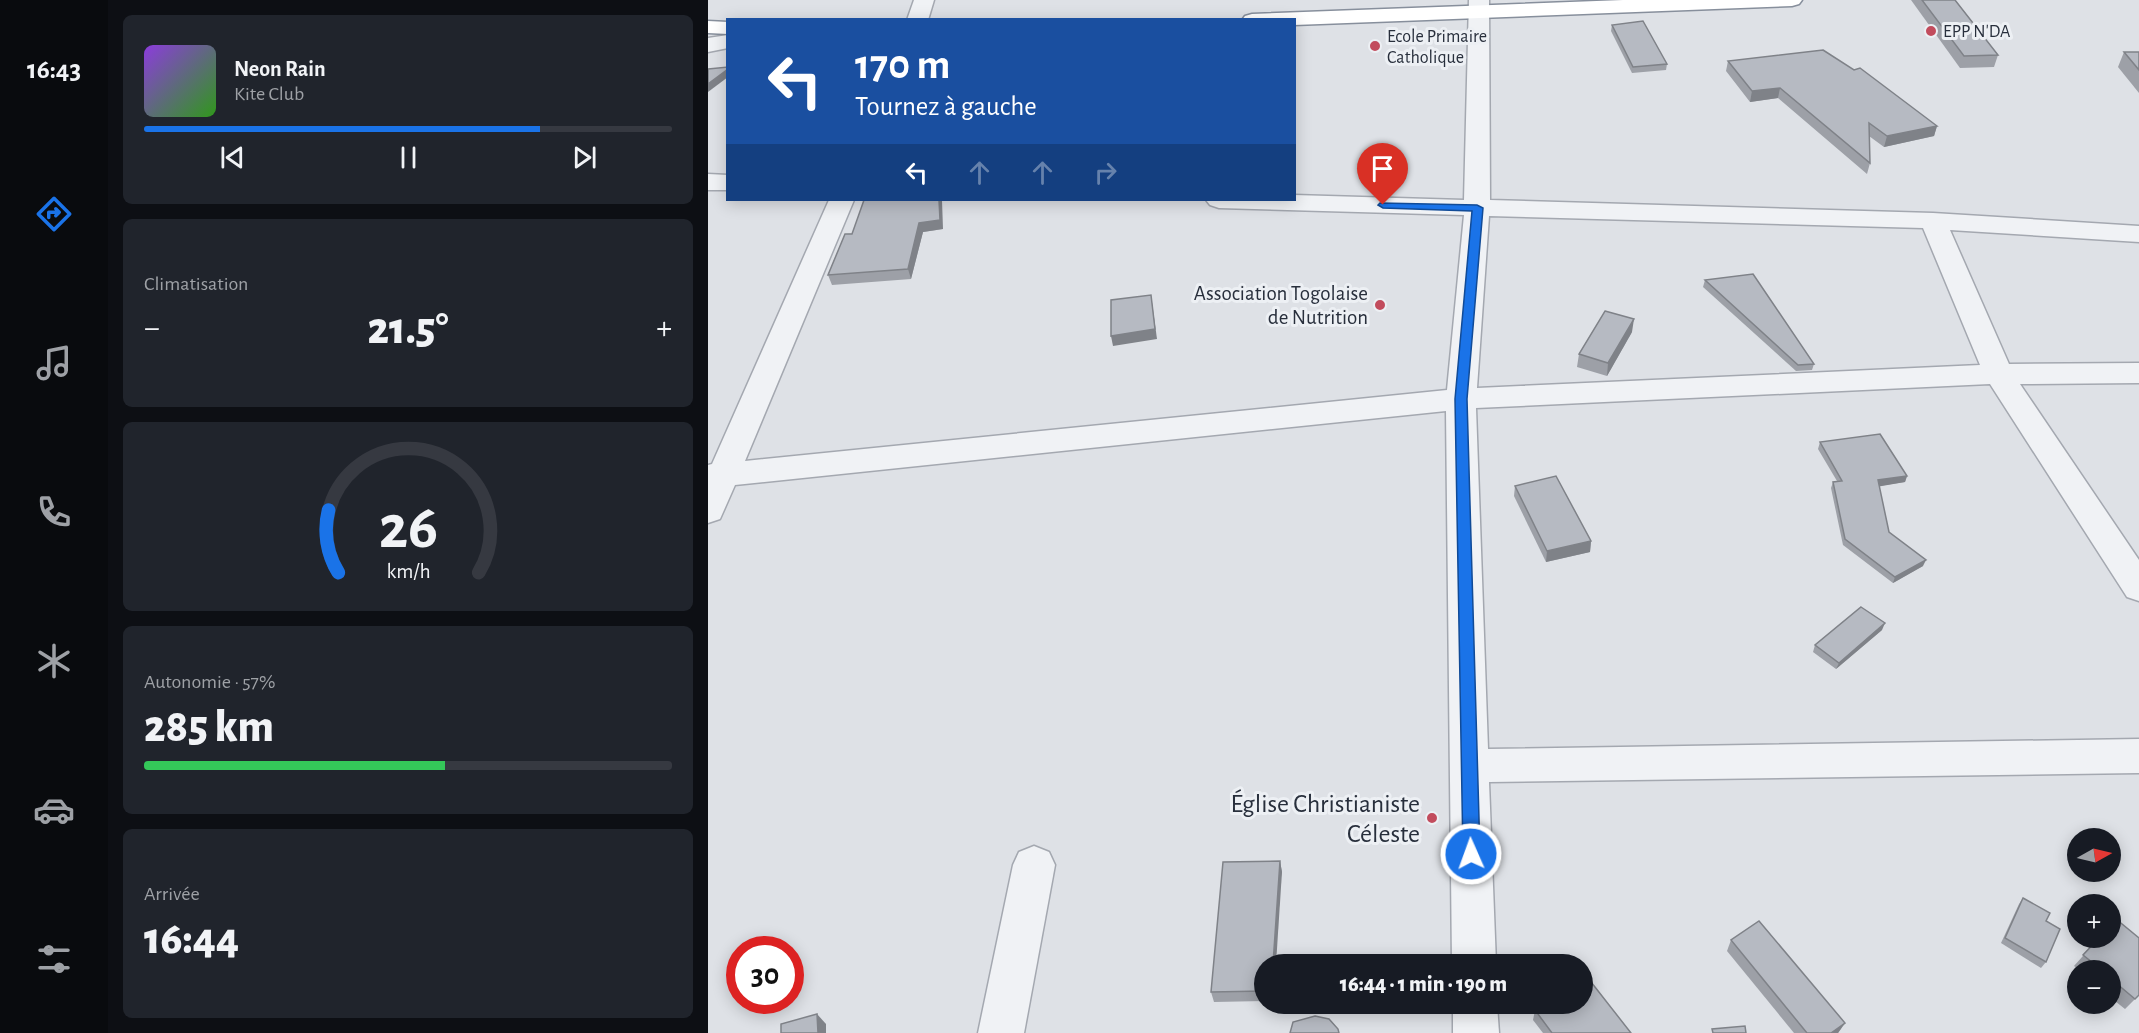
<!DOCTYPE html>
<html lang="fr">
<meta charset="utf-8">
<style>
:root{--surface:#171b24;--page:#20242c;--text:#f1f3f6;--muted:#9ea1a6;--line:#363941;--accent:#1a73e8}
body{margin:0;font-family:"Alegreya Sans",sans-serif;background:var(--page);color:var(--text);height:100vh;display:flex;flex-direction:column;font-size:22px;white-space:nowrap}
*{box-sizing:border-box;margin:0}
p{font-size:20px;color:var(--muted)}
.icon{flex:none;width:33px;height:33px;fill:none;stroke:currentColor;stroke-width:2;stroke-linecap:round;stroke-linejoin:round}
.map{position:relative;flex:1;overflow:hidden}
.sheet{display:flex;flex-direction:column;gap:15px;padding:15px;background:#0d0f14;width:600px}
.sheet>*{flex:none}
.top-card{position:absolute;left:18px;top:18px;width:570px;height:183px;border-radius:0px;box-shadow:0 3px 15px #0003;background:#1a4fa0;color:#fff;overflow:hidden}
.needle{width:39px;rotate:82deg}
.controls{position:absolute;left:1359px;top:828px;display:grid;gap:12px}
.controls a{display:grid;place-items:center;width:54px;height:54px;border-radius:50%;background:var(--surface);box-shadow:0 3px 15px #0003;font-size:30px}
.speed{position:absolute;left:18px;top:936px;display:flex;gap:12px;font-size:30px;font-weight:700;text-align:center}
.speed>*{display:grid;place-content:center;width:78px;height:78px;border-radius:50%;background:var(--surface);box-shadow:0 3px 15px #0003;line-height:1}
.speed .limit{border:9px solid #d22;background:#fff;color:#111}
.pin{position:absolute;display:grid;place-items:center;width:51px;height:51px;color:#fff;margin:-62px -26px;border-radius:50% 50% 50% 0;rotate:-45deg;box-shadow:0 0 6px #0007}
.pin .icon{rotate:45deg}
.me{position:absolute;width:66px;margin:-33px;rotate:358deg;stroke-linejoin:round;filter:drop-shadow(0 0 4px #0008)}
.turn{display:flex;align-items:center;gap:21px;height:126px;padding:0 30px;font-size:27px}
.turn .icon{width:78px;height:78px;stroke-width:2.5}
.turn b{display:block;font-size:42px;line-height:51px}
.lanes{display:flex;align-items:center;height:57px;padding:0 30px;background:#0003;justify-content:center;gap:30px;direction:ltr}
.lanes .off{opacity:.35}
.big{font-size:45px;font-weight:800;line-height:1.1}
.sheet .widget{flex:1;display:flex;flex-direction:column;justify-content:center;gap:9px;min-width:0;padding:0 21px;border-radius:9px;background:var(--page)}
.sheet .dial{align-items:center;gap:0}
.dial svg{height:156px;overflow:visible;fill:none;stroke:var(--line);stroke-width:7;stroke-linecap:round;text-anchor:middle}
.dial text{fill:var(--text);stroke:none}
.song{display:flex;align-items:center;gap:18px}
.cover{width:72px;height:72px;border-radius:9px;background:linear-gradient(135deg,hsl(270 70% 55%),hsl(110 70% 35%))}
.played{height:6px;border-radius:3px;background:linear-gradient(90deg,var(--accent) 75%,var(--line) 75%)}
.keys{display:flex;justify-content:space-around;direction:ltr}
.heat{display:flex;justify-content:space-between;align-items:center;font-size:33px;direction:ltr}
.charge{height:9px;border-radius:4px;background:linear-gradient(90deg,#34c759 57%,var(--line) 0)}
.trip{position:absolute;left:546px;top:954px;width:339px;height:60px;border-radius:30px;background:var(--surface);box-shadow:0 3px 15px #0003;font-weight:800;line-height:60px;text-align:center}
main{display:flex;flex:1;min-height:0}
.dock{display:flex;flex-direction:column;width:108px;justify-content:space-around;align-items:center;background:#090b0e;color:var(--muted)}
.dock .icon{width:42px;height:42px}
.dock .current{color:var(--accent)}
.dock b{font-size:27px;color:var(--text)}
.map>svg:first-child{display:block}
</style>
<main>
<nav class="dock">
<b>16:43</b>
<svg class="icon current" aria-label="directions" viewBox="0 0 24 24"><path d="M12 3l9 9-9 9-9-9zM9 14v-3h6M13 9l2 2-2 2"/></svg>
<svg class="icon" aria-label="music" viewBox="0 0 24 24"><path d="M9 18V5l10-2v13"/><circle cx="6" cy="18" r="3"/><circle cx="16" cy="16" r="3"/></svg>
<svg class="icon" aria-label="phone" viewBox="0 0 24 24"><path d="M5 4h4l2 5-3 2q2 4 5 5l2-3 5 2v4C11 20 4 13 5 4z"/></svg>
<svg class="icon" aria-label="climate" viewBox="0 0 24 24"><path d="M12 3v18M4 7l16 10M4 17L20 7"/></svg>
<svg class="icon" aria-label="car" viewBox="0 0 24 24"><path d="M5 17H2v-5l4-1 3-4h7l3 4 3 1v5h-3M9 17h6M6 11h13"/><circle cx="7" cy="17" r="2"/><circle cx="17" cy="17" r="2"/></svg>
<svg class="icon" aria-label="filters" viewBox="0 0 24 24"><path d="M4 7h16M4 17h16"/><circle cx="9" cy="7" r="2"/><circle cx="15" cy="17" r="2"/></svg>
</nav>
<section class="sheet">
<div class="widget">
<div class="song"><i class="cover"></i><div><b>Neon Rain</b><p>Kite Club</p></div></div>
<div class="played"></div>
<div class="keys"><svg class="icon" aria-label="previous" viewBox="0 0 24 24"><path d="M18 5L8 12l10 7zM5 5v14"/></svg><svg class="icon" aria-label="pause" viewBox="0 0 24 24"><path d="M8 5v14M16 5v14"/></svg><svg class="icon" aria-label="next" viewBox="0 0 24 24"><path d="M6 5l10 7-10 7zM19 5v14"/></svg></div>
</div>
<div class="widget"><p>Climatisation</p>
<div class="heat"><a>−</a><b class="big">21.5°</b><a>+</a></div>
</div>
<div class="widget dial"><svg viewBox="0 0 100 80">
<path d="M14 69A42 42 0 1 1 86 69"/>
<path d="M14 69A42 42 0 0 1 9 37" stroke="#1a73e8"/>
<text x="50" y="56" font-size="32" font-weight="700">26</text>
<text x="50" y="72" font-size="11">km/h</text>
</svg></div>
<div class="widget"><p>Autonomie · 57%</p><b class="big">285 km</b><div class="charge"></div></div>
<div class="widget"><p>Arrivée</p><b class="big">16:44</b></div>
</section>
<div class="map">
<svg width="1431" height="1033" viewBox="0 0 1431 1033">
<rect width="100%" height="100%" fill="#dee1e6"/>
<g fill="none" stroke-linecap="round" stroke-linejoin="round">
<g stroke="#a4a8b0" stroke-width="3">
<g id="minor">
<polygon points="206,0 226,0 220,20 199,20"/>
<path d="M761 0H781L782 200 1225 213 1431 226V242L1242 230 1301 364 1431 363V383L1312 384 1431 560V601L1419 597 1282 384 768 408 780 749 1431 739V773L781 782 788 964H744L738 411 27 485 12 519 0 523V465L4 464 121 200H146L37 461 739 390 756 215 511 208 502 205 498 200H586V195L756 200ZM781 216 1215 228 1272 365 769 388Z"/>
<polygon points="20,35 20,48 0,52 0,38"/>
<polygon points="0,174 20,175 20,190 0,190"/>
<polygon points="326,846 341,852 347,865 316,1033 270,1033 305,865 311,852"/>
<polygon points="745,1004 789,1004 791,1033 745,1033"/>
</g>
</g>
<g stroke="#878f9c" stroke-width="3">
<g id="highway">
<polygon points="915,0 1094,0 1091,4 1084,6 586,25 586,20 534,20 537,16 544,14"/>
<polygon points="0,21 20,22 20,34 0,33"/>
</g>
</g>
<use href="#minor" fill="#f0f2f5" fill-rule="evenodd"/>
<use href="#highway" fill="#fff" fill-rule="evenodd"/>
</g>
<g fill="#9da0a7">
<polygon points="1203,0 1247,0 1290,55 1286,67 1252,68"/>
<polygon points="904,25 959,64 958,70 924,73 903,31"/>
<polygon points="1416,52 1431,52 1431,93 1410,67"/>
<polygon points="1020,61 1229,126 1226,136 1176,147 1161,136 1162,163 1159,174 1070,98 1042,102 1018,71"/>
<polygon points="235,229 215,232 203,279 124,285 120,275 137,234"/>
<polygon points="997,280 1106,364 1104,370 1088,371 995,287"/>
<polygon points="924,332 899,376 869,367 871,354"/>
<polygon points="1112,442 1199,476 1197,482 1171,486 1181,532 1215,566 1185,583 1135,545 1123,488 1125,482 1129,481 1110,449"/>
<polygon points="807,486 883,541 882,552 838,562 806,496"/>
<polygon points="1174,630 1128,669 1105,652 1107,645"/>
<polygon points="572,861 574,872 556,964 556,1001 506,1002 503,992"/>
<polygon points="1315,898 1338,962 1333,968 1293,943 1311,904"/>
<polygon points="1391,938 1431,995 1417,1009 1402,997 1402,970 1372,970 1366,966"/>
<polygon points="1023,940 1137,1023 1130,1033 1086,1033 1019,951"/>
<polygon points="827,1010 923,1033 835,1033 825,1020"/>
</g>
<g fill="#7f8288">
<polygon points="20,69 20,77 0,92 0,84"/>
<polygon points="1072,88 1070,98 1042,102 1044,91"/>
<polygon points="1229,126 1226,136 1176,147 1179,136"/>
<polygon points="231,200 234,200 235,229 215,232 203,279 200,269 211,223"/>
<polygon points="443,295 449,339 405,346 403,336"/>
<polygon points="926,319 924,332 899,376 900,363"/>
<polygon points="1199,476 1197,482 1168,487 1170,480"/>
<polygon points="883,541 882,552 838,562 839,551"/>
<polygon points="1218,560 1215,566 1185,583 1187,577"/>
<polygon points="1177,623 1174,630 1128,669 1131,663"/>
<polygon points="572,861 574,872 568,964 565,964"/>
<polygon points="109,1014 118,1024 118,1033 110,1033"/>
<polygon points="1137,1023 1130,1033 1123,1033"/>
</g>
<g fill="#b6bac2" stroke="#7f8288" stroke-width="1.5">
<polygon points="1214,0 1247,0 1290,55 1256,56"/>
<polygon points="935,21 959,64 925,67 904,25"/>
<polygon points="1115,50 1146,70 1152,68 1229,126 1179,136 1161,123 1162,163 1072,88 1044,91 1020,61"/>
<polygon points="1416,52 1431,52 1431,70"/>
<polygon points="20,67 20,69 0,84 0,69"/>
<polygon points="156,200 231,200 232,220 211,223 200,269 120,275 137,234 144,234"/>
<polygon points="1045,274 1106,364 1090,365 997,280"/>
<polygon points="443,295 447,329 403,336 403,300"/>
<polygon points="897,311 926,319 900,363 871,354"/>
<polygon points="1172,434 1199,476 1170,480 1181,532 1218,560 1187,577 1137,539 1125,482 1134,481 1112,442"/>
<polygon points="848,476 883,541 839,551 807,486"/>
<polygon points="1153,607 1177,623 1131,663 1107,645"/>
<polygon points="572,861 565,964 556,964 556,991 503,992 515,862"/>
<polygon points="1315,898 1342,913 1338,921 1352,929 1338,962 1297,938"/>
<polygon points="1408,919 1431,938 1431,995 1427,999 1402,978 1402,970 1394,970 1375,955 1391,938 1402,938 1402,925"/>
<polygon points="1051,921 1137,1023 1123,1033 1099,1033 1023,940"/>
<polygon points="876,973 923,1033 844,1033 827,1010 835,1004 874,1004 874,975"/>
<polygon points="109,1014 110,1033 73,1033 73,1024"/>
<polygon points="607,1016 621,1019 630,1029 631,1033 582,1033 585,1022"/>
<polygon points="1037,1026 1038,1033 1005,1033 1004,1029"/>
</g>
<polygon fill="#1a73e8" stroke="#114b97" stroke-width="1.5" points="672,203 769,205 775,208 759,399 772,854 769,860 763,862 757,860 755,854 747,399 764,211 675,208 670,205"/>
<g fill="#c24c5d" stroke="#edf0f4" stroke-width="2">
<circle cx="1223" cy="31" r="6"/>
<circle cx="667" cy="46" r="6"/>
<circle cx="672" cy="305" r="6"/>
<circle cx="724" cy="818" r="6"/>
</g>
<g text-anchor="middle" stroke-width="6" stroke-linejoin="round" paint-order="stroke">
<g font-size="18" fill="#282f3c" stroke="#edf0f4" text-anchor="start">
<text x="1235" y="37">EPP N'DA</text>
<text x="679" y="42">Ecole Primaire<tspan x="679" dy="21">Catholique</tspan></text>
</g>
<g font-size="21" fill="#282f3c" stroke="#edf0f4" text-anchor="end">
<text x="660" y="300">Association Togolaise<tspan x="660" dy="24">de Nutrition</tspan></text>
</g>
<g font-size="26" fill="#282f3c" stroke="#edf0f4" text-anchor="end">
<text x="712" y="812">Église Christianiste<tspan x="712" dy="30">Céleste</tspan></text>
</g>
</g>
</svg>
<div class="controls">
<a><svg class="needle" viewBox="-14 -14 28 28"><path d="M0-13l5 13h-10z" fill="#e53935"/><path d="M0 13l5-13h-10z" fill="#9ea1a6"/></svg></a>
<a>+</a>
<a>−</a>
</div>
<div class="speed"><div class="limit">30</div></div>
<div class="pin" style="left:675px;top:205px;background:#d93025"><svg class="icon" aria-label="arrive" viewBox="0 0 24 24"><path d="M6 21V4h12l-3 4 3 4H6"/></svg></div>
<svg class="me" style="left:763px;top:854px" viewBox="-20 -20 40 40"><circle r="17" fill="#1a73e8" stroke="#fff" stroke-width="3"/><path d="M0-11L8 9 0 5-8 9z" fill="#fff"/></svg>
<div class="trip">16:44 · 1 min · 190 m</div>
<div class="top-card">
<div class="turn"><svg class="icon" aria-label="left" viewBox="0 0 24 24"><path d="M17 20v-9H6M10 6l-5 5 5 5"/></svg><div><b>170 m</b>Tournez à gauche</div></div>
<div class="lanes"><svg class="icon" aria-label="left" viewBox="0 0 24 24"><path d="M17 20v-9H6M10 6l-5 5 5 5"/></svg><svg class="icon off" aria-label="ahead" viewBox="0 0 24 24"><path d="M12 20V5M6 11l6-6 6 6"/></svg><svg class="icon off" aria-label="ahead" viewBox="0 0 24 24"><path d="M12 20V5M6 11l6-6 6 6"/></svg><svg class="icon off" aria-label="right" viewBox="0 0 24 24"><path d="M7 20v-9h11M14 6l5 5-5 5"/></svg></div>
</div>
</div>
</main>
